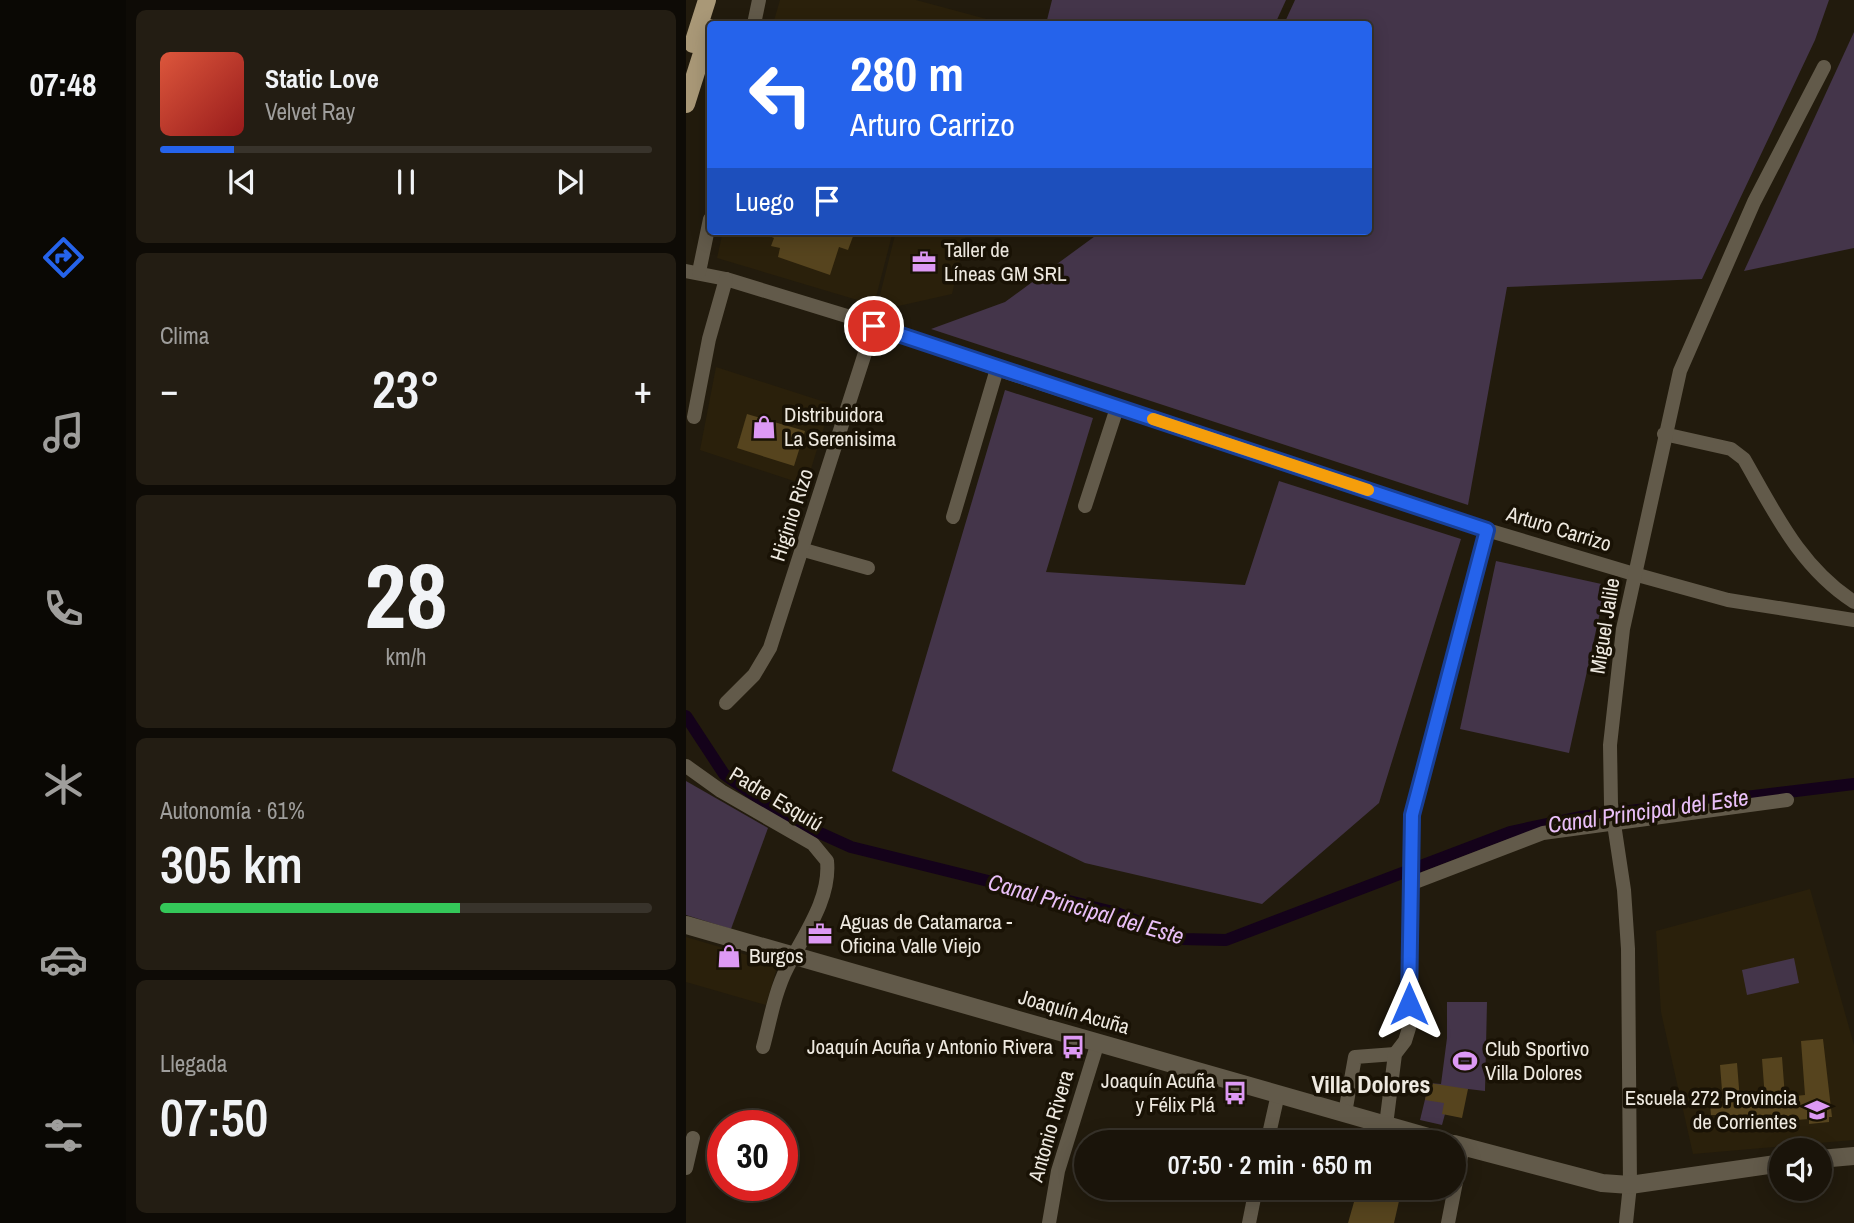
<!DOCTYPE html>
<html lang="es">
<meta charset="utf-8">
<style>
:root{--surface:#1a140a;--page:#231d13;--text:#f1f3f6;--muted:#9f9e9c;--line:#38332b;--accent:#2563eb}
body{margin:0;font-family:"Archivo Narrow",sans-serif;background:var(--page);color:var(--text);height:100vh;display:flex;flex-direction:column;font-size:26px;white-space:nowrap}
*{box-sizing:border-box;margin:0}
p{font-size:23px;color:var(--muted)}
.icon{flex:none;width:38px;height:38px;fill:none;stroke:currentColor;stroke-width:2;stroke-linecap:round;stroke-linejoin:round}
.map{position:relative;flex:1;overflow:hidden}
.details{display:flex;flex-direction:column;gap:10px;padding:10px;background:#0e0b06;width:560px}
.details>*{flex:none}
.guide{position:absolute;left:21px;top:21px;width:665px;height:214px;border-radius:7px;box-shadow:0 4px 18px #0003,0 0 0 2px var(--line);background:#2563eb;color:#fff;overflow:hidden}
.tools{position:absolute;left:1083px;top:1138px;display:grid;gap:14px}
.tools a{display:grid;place-items:center;width:63px;height:63px;border-radius:50%;background:var(--surface);box-shadow:0 4px 18px #0003,0 0 0 2px var(--line);font-size:35px}
.speed{position:absolute;left:21px;top:1110px;display:flex;gap:14px;font-size:35px;font-weight:700;text-align:center}
.speed>*{display:grid;place-content:center;width:91px;height:91px;border-radius:50%;background:var(--surface);box-shadow:0 4px 18px #0003,0 0 0 2px var(--line);line-height:1}
.speed .limit{border:10px solid #d22;background:#fff;color:#111}
.pin{position:absolute;display:grid;place-items:center;width:60px;height:60px;color:#fff;margin:-30px;border:4px solid #fff;border-radius:50%;box-shadow:0 2px 7px #0007}
.me{position:absolute;width:77px;margin:-38px;rotate:0deg;stroke-linejoin:round;filter:drop-shadow(0 0 5px #0008)}
.turn{display:flex;align-items:center;gap:24px;height:147px;padding:0 28px;font-size:32px}
.turn .icon{width:91px;height:91px;stroke-width:2.5}
.turn b{display:block;font-size:49px;line-height:60px}
.then{display:flex;align-items:center;height:66px;padding:0 28px;background:#0003;gap:14px;font-size:26px}
.big{font-size:52px;font-weight:600;line-height:1.1}
.details .card{flex:1;display:flex;flex-direction:column;justify-content:center;gap:10px;min-width:0;padding:0 24px;border-radius:10px;background:var(--page)}
.details .dial{align-items:center;gap:0}
.dial b{font-size:91px;line-height:1}
.song{display:flex;align-items:center;gap:21px}
.cover{width:84px;height:84px;border-radius:10px;background:linear-gradient(135deg,hsl(10 70% 55%),hsl(0 70% 35%))}
.played{height:7px;border-radius:4px;background:linear-gradient(90deg,var(--accent) 15%,var(--line) 15%)}
.keys{display:flex;justify-content:space-around;direction:ltr}
.heat{display:flex;justify-content:space-between;align-items:center;font-size:38px;direction:ltr}
.charge{height:10px;border-radius:5px;background:linear-gradient(90deg,#34c759 61%,var(--line) 0)}
.trip{position:absolute;left:388px;top:1130px;width:392px;height:70px;border-radius:35px;background:var(--surface);box-shadow:0 4px 18px #0003,0 0 0 2px var(--line);font-weight:600;line-height:70px;text-align:center}
main{display:flex;flex:1;min-height:0}
.tab-bar{display:flex;flex-direction:column;width:126px;justify-content:space-around;align-items:center;background:#0a0804;color:var(--muted)}
.tab-bar .icon{width:49px;height:49px}
.tab-bar .active{color:var(--accent)}
.tab-bar b{font-size:32px;color:var(--text)}
.map>svg:first-child{display:block}
</style>
<main>
<nav class="tab-bar">
<b>07:48</b>
<svg class="icon active" aria-label="directions" viewBox="0 0 24 24"><path d="M12 3l9 9-9 9-9-9zM9 14v-3h6M13 9l2 2-2 2"/></svg>
<svg class="icon" aria-label="music" viewBox="0 0 24 24"><path d="M9 18V5l10-2v13"/><circle cx="6" cy="18" r="3"/><circle cx="16" cy="16" r="3"/></svg>
<svg class="icon" aria-label="phone" viewBox="0 0 24 24"><path d="M5 4h4l2 5-3 2q2 4 5 5l2-3 5 2v4C11 20 4 13 5 4z"/></svg>
<svg class="icon" aria-label="climate" viewBox="0 0 24 24"><path d="M12 3v18M4 7l16 10M4 17L20 7"/></svg>
<svg class="icon" aria-label="car" viewBox="0 0 24 24"><path d="M5 17H2v-5l4-1 3-4h7l3 4 3 1v5h-3M9 17h6M6 11h13"/><circle cx="7" cy="17" r="2"/><circle cx="17" cy="17" r="2"/></svg>
<svg class="icon" aria-label="filters" viewBox="0 0 24 24"><path d="M4 7h16M4 17h16"/><circle cx="9" cy="7" r="2"/><circle cx="15" cy="17" r="2"/></svg>
</nav>
<section class="details">
<div class="card">
<div class="song"><i class="cover"></i><div><b>Static Love</b><p>Velvet Ray</p></div></div>
<div class="played"></div>
<div class="keys"><svg class="icon" aria-label="previous" viewBox="0 0 24 24"><path d="M18 5L8 12l10 7zM5 5v14"/></svg><svg class="icon" aria-label="pause" viewBox="0 0 24 24"><path d="M8 5v14M16 5v14"/></svg><svg class="icon" aria-label="next" viewBox="0 0 24 24"><path d="M6 5l10 7-10 7zM19 5v14"/></svg></div>
</div>
<div class="card"><p>Clima</p>
<div class="heat"><a>−</a><b class="big">23°</b><a>+</a></div>
</div>
<div class="card dial"><b>28</b><p>km/h</p></div>
<div class="card"><p>Autonomía · 61%</p><b class="big">305 km</b><div class="charge"></div></div>
<div class="card"><p>Llegada</p><b class="big">07:50</b></div>
</section>
<div class="map">
<svg width="1168" height="1223" viewBox="0 0 1168 1223">
<rect width="100%" height="100%" fill="#221b0d"/>
<g fill="#2a200b">
<polygon points="94,0 230,0 319,24 87,24"/>
<polygon points="37,231 207,231 188,305 31,258"/>
<polygon points="210,231 281,231 266,294 190,311"/>
<polygon points="30,367 145,404 120,485 14,450"/>
<polygon points="1124,889 1168,1045 1168,1140 1007,1154 975,1012 970,931"/>
<polygon points="0,937 92,964 80,1005 0,982"/>
</g>
<g fill="#44354a">
<polygon points="366,0 600,0 589,24 360,24"/>
<polygon points="609,0 1143,0 1129,40 1016,279 821,287 782,505 245,329 319,302 416,231 682,231 682,24 598,24"/>
<polygon points="1168,32 1168,248 1058,271"/>
<polygon points="319,390 407,418 360,572 559,585 593,481 775,539 693,803 576,904 399,863 206,771"/>
<polygon points="810,561 920,585 883,753 774,729"/>
<polygon points="0,781 82,828 45,929 0,915"/>
<polygon points="1108,958 1113,983 1061,995 1056,970"/>
<polygon points="761,1002 801,1002 799,1091 782,1089 759,1114 756,1125 734,1120 743,1083 755,1084 761,1038"/>
</g>
<g fill="none" stroke-linecap="round" stroke-linejoin="round">
<polyline stroke="#14021a" stroke-width="12" points="0,716 38,774 103,819 165,847 431,913 496,939 540,940 824,832 894,817 1168,784"/>
</g>
<g fill="#56441e">
<polygon points="72,231 169,231 162,250 153,247 144,275 92,257 94,248 85,246 88,238"/>
<polygon points="61,414 119,431 108,466 51,448"/>
<polygon points="1137,1039 1146,1117 1143,1117 1143,1122 1123,1124 1123,1119 1037,1126 1037,1115 1025,1115 1024,1104 1037,1103 1034,1065 1051,1063 1054,1101 1079,1099 1076,1059 1096,1057 1099,1097 1119,1095 1115,1041"/>
<polygon points="743,1083 782,1089 776,1118 756,1114 758,1103 739,1100"/>
<polygon points="687,1133 721,1143 685,1143"/>
<polygon points="672,1188 716,1188 708,1223 662,1223"/>
</g>
<g fill="none" stroke-linecap="round" stroke-linejoin="round">
<g stroke="#625a4a" stroke-width="14">
<polyline points="68,24 73,0"/>
<polyline points="0,271 40,279 164,317 311,369 801,530 948,574 1042,600 1168,620"/>
<polyline points="13,272 24,219"/>
<polyline points="8,417 23,339 40,279"/>
<path d="M978 434 1045 449 1058 459C1089 513 1114 567 1168 602"/>
<polyline points="399,506 431,408"/>
<polyline points="267,517 311,369"/>
<polyline points="118,550 182,568"/>
<polyline points="40,703 68,675 84,648 188,325"/>
<path d="M0 766 35 791 127 844 141 861C145 899 117 936 101 968 89 991 84 1021 77 1047"/>
<polyline points="724,884 857,833 1101,800"/>
<polyline points="659,1113 669,1057 709,1054"/>
<polyline points="700,1125 709,1054 719,1041 723,1028 726,815 801,530"/>
<polyline points="581,1143 592,1094"/>
<polyline points="0,1168 7,1138"/>
<polyline points="363,1223 372,1171 412,1042"/>
<polyline points="563,1223 570,1188"/>
<polyline points="762,1223 777,1146"/>
<polyline points="940,1223 944,1185 942,949 938,890 925,804 924,745 937,629 994,371 1068,202 1138,67"/>
</g>
<g stroke="#625a4a" stroke-width="18">
<polyline points="0,925 763,1143"/>
<polyline points="768,1144 916,1183 944,1185 1096,1163"/>
<polyline points="1134,1159 1168,1156"/>
</g>
<g stroke="#a99877" stroke-width="18">
<polyline points="7,44 21,0"/>
<polyline points="0,104 24,28"/>
</g>
</g>
<g fill="none" stroke-linecap="round" stroke-linejoin="round">
<g stroke="#184099" stroke-width="18">
<polyline id="route" points="188,326 801,530 726,815 723,1004"/>
</g>
<use href="#route" stroke="#2563eb" stroke-width="12"/>
<polyline stroke="#f59e0b" stroke-width="12" points="467,419 682,490"/>
</g>
<defs>
<g id="office-bare" transform="scale(1.89)"><path d="M-6-3h4V-5.5h4V-3h4V5H-6ZM-1-4.5V-3h2v-1.5ZM-6 0V1H6V0Z" fill="#dd99f4" stroke="#191205" stroke-width="2.5" paint-order="stroke"/></g>
<g id="shop-bare" transform="scale(1.89)"><path d="M-5-2.5h2.3a2.7 3.5 0 0 1 5.4 0H5L5.5 6h-11ZM-1.5-2.5h3a1.5 2.3 0 0 0-3 0Z" fill="#dd99f4" stroke="#191205" stroke-width="2.5" paint-order="stroke"/></g>
<g id="bus-bare" transform="scale(1.89)"><path d="M-5-6H5V4H4V6H2V4H-2V6H-4V4H-5ZM-3.5-4V0h7V-4ZM-3.5 1.2v1.5H-2V1.2ZM2 1.2v1.5H3.5V1.2Z" fill="#dd99f4" stroke="#191205" stroke-width="2.5" paint-order="stroke"/></g>
<g id="stadium-bare" transform="scale(1.89)"><path d="M0-5a6.5 5 0 1 0 0 10a6.5 5 0 1 0 0-10ZM-3.5-1.8h7v3.6h-7Z" fill="#dd99f4" stroke="#191205" stroke-width="2.5" paint-order="stroke"/></g>
<g id="school-bare" transform="scale(1.89)"><path d="M0-5L7-2L0 1L-7-2ZM-4 1L0 2.5L4 1V4Q0 6-4 4Z" fill="#dd99f4" stroke="#191205" stroke-width="2.5" paint-order="stroke"/></g>
</defs>
<g fill-rule="evenodd">
<use href="#office-bare" x="238" y="262"/>
<use href="#shop-bare" x="78" y="427"/>
<use href="#office-bare" x="134" y="934"/>
<use href="#shop-bare" x="43" y="956"/>
<use href="#bus-bare" x="387" y="1047"/>
<use href="#stadium-bare" x="779" y="1061"/>
<use href="#bus-bare" x="549" y="1093"/>
<use href="#school-bare" x="1131" y="1110"/>
</g>
<g text-anchor="middle" stroke-width="7" stroke-linejoin="round" paint-order="stroke">
<g font-size="21" fill="#eee9e0" stroke="#191205" text-anchor="start">
<text x="258" y="257">Taller de<tspan x="258" dy="24">Líneas GM SRL</tspan></text>
<text x="98" y="422">Distribuidora<tspan x="98" dy="24">La Serenisima</tspan></text>
<text x="154" y="929">Aguas de Catamarca -<tspan x="154" dy="24">Oficina Valle Viejo</tspan></text>
<text x="63" y="963">Burgos</text>
<text x="367" y="1054" text-anchor="end">Joaquín Acuña y Antonio Rivera</text>
<text x="799" y="1056">Club Sportivo<tspan x="799" dy="24">Villa Dolores</tspan></text>
<text x="529" y="1088" text-anchor="end">Joaquín Acuña<tspan x="529" dy="24">y Félix Plá</tspan></text>
<text x="1111" y="1105" text-anchor="end">Escuela 272 Provincia<tspan x="1111" dy="24">de Corrientes</tspan></text>
</g>
<g font-size="21" fill="#eee9e0" stroke="#191205">
<text transform="translate(106 515) rotate(-72)" y="7">Higinio Rizo</text>
<text transform="translate(873 529) rotate(17)" y="7">Arturo Carrizo</text>
<text transform="translate(919 626) rotate(-81)" y="7">Miguel Jalile</text>
<text transform="translate(90 799) rotate(31)" y="7">Padre Esquiú</text>
<text transform="translate(388 1012) rotate(16)" y="7">Joaquín Acuña</text>
<text transform="translate(365 1126) rotate(-74)" y="7">Antonio Rivera</text>
</g>
<g font-size="23" font-style="italic" fill="#e9bff8" stroke="#191205">
<text transform="translate(962 811) rotate(-8)" y="8">Canal Principal del Este</text>
<text transform="translate(400 909) rotate(16)" y="8">Canal Principal del Este</text>
</g>
<g font-size="24" font-weight="bold" fill="#eee9e0" stroke="#191205">
<text x="685" y="1093">Villa Dolores</text>
</g>
</g>
</svg>
<div class="tools">
<a><svg class="icon" aria-label="sound" viewBox="0 0 24 24"><path d="M4 9h4l5-4v14l-5-4H4zM17 9q2 3 0 6"/></svg></a>
</div>
<div class="speed"><div class="limit">30</div></div>
<div class="pin" style="left:188px;top:326px;background:#d93025"><svg class="icon" aria-label="arrive" viewBox="0 0 24 24"><path d="M6 21V4h12l-3 4 3 4H6"/></svg></div>
<svg class="me" style="left:723px;top:1004px" viewBox="-20 -20 40 40"><path d="M0-17L14 15 0 8-14 15z" fill="#2563eb" stroke="#fff" stroke-width="4"/></svg>
<div class="trip">07:50 · 2 min · 650 m</div>
<div class="guide">
<div class="turn"><svg class="icon" aria-label="left" viewBox="0 0 24 24"><path d="M17 20v-9H6M10 6l-5 5 5 5"/></svg><div><b>280 m</b>Arturo Carrizo</div></div>
<div class="then">Luego<svg class="icon" aria-label="arrive" viewBox="0 0 24 24"><path d="M6 21V4h12l-3 4 3 4H6"/></svg></div>
</div>
</div>
</main>
